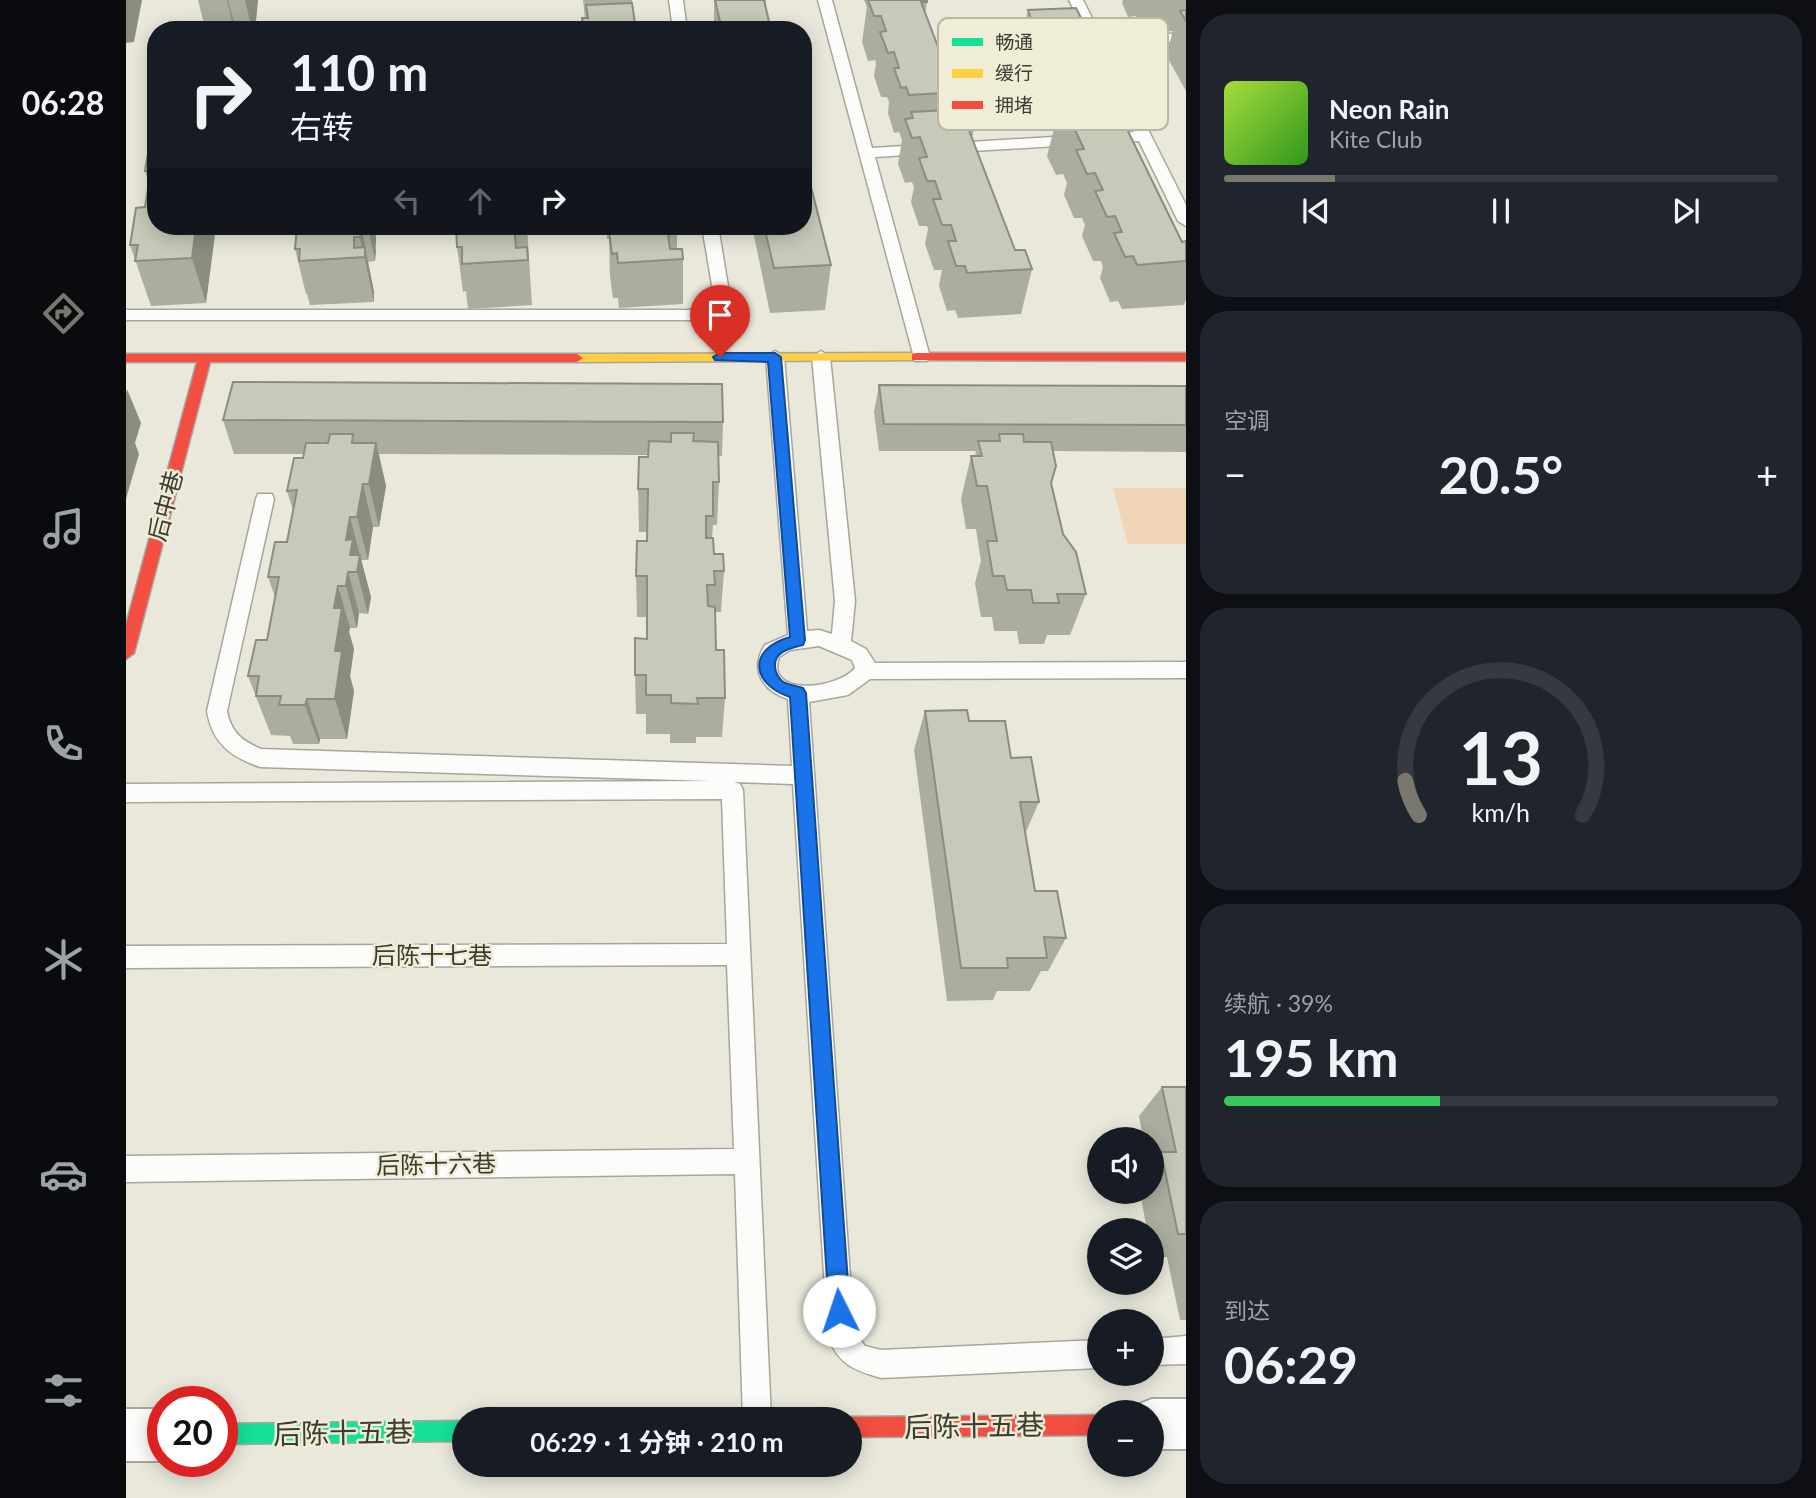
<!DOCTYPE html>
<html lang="zh">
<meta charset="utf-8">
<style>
:root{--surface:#171b24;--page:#20242c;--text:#f1f3f6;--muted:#9ea1a6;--line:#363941;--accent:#79786e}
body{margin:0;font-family:Lato,"Noto Sans SC",sans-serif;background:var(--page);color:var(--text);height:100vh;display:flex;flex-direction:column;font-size:26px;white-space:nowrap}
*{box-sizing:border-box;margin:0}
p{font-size:23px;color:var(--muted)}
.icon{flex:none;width:38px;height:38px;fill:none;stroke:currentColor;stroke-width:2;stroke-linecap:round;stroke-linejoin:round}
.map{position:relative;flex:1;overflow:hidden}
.sheet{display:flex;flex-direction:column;gap:14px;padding:14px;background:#0d0f14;width:630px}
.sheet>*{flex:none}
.hud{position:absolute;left:21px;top:21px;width:665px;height:214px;border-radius:28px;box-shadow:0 4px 18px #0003;background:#171b24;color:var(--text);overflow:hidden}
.fabs{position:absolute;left:961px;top:1127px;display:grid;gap:14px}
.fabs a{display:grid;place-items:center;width:77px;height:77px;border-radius:50%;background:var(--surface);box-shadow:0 4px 18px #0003;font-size:35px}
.speed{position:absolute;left:21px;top:1386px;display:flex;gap:14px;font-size:35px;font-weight:700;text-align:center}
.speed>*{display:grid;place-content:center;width:91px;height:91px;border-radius:50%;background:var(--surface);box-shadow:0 4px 18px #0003;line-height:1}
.speed .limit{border:10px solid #d22;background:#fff;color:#111}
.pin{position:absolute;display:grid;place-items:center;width:60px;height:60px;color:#fff;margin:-72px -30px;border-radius:50% 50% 50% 0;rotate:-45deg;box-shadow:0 0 7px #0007}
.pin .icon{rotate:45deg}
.me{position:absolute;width:77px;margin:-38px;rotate:356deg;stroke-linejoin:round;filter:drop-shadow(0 0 5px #0008)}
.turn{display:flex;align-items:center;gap:24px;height:147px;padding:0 28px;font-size:32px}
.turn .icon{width:91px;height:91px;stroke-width:2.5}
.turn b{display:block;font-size:49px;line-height:60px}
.lanes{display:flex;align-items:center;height:66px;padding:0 28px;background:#0003;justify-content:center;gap:35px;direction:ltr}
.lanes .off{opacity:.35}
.big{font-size:52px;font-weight:700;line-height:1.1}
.sheet .widget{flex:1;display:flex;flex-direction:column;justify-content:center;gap:10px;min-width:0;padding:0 24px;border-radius:28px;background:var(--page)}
.sheet .dial{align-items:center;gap:0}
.dial svg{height:182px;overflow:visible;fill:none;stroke:var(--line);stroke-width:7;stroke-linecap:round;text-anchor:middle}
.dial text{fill:var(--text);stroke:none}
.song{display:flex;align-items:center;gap:21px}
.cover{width:84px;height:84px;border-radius:10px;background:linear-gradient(135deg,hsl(80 70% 55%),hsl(110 70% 35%))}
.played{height:7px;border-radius:4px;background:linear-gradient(90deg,var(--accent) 20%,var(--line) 20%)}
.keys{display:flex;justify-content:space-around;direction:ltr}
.heat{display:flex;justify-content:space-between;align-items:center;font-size:38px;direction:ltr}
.charge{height:10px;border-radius:5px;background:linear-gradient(90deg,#34c759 39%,var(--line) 0)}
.trip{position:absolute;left:326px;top:1407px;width:410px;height:70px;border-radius:35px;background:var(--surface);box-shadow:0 4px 18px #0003;font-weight:700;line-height:70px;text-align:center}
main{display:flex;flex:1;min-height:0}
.tab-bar{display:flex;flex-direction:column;width:126px;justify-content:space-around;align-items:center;background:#090b0e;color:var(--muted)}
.tab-bar .icon{width:49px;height:49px}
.tab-bar .active{color:var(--accent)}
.tab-bar b{font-size:32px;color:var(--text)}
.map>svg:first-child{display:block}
</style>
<main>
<nav class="tab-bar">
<b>06:28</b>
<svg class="icon active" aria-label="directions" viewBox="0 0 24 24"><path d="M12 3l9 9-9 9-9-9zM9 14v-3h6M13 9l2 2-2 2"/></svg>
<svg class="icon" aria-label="music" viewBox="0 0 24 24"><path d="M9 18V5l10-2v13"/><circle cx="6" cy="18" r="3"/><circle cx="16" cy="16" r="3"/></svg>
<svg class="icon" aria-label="phone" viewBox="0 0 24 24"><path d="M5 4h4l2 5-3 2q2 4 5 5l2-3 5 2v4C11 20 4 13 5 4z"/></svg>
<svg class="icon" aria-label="climate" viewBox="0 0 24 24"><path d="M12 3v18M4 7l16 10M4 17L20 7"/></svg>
<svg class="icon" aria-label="car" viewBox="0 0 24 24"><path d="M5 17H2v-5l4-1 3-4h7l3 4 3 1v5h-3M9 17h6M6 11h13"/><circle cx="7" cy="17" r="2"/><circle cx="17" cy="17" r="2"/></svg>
<svg class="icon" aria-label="filters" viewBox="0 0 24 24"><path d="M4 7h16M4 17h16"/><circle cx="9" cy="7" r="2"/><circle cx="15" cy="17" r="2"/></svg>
</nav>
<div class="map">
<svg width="1060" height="1498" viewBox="0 0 1060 1498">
<rect width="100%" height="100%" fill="#e9e8db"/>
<polygon fill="#f0d6b7" points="987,488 1060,488 1060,544 1002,544"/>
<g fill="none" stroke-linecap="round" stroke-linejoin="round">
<g stroke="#a7a69c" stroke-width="3">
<g id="lane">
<polygon points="543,0 557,0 561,30 547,30"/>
<polygon points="692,0 706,0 746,148 1008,132 943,0 957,0 976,38 1060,33 1060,41 980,46 1060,205 1060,226 1052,221 1013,141 749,157 804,357 801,361 789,361"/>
<polygon points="576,226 592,226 605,304 598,314 580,320 0,320 0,310 578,310 589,303"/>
<path d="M649 351 658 357 681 631 693 630 706 634 709 601 686 357 695 351 704 357 729 601 725 641 740 649 749 663 1060 662V678L744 679 722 695 683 702 728 1332 739 1346 755 1350 973 1340V1368L755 1378C728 1370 713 1365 702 1337L667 784 608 782 614 784 617 790 645 1419H617L609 1174 0 1182V1156L608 1149 601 965 0 968V946L601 944 596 799 0 802V784L586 781 134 767C105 757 86 743 81 711L130 499 132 494H146L148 499 101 711C105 732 116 741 135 749L666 766 662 699C637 691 623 670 639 645L662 635 640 357ZM693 646 726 660 729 668C712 689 639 698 653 657L664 650Z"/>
<polygon points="1060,1336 1060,1364 1026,1365 1026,1339"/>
</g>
</g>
<g stroke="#a7a69c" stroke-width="4">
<g id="street">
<polygon points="1026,1399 1060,1399 1060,1449 1026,1449 1026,1412 1005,1412 1008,1406"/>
<rect x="0" y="1409" width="37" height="52"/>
</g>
</g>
<g stroke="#a7a69c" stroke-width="3">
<polygon id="fast" points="338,1421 338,1441 96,1444 96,1424"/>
</g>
<g stroke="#a7a69c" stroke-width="3">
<polygon id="slow" points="791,353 796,354 796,360 451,362 445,358 451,354"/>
</g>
<g stroke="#a7a69c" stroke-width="3">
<g id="jam">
<polygon points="791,353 1060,353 1060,361 786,360 786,354"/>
<polygon points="0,354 451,354 457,358 451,362 84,362 8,653 0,659 0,625 71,362 0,362"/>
<polygon points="973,1415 973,1435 723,1437 723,1419 717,1419 723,1417"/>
</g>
</g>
<use href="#lane" fill="#fcfcfa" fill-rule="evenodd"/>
<use href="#street" fill="#fcfcfa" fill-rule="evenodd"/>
<use href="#fast" fill="#16e098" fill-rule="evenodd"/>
<use href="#slow" fill="#ffcf43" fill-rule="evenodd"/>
<use href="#jam" fill="#f24e42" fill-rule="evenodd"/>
</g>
<g fill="#abae9e">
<polygon points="72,0 132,0 129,30 60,30 79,28"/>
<polygon points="457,0 506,0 510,30 457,30 456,18 459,18"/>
<polygon points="588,0 640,0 639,6 645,30 588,30"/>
<polygon points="738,0 801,0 801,2 799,14 825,81 836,92 833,109 849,124 846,138 889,250 906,269 895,314 832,318 829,310 821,311 813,286 816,270 808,270 799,244 802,229 801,226 793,226 785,202 788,187 786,182 779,183 772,164 776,140 773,132 768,133 762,113 763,102 761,97 755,97 748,76 750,63 749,60 742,61 736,42 741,7"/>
<polygon points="997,0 1060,0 1060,91 1040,55 1047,31 1019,33 1010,16 1002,17 996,3"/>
<polygon points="902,10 967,41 965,47 987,81 981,102 1002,117 1000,127 1056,242 1060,241 1060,299 1058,305 996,309 992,301 984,302 974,278 977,267 975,261 967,261 956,236 959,225 956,218 948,218 938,195 941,183 937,174 930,175 921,156 928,129 924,129 920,119 912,120 905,104 908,91 903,79 894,80 888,64 897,19 900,19"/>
<polygon points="29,147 30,226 90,226 80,303 25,306 4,245 19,207 23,183 19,171"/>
<polygon points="175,226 248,226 250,237 249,261 242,262 248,292 248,302 184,305 181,294 180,294 169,249"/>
<polygon points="330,226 401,226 406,305 342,309 340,291 337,292 331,247"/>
<polygon points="480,226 551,226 551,249 557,259 557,304 493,308 492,298 487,298 484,276 483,239 481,239"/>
<polygon points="626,226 677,226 705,265 699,310 644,313"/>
<polygon points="753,385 1060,386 1060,452 927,451 925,483 937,534 960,594 944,635 921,635 918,644 893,644 891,631 868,631 866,617 855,617 849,583 855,561 850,529 840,529 835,499 845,456 849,456 850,451 753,451 748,412"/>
<polygon points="97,420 597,422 596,456 593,456 593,482 591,525 587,525 586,538 588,554 598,571 595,612 589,612 590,650 599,698 596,737 570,737 570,743 544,743 544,734 520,734 520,714 510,714 509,675 521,639 521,617 511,617 510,576 521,541 521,532 513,532 512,489 522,455 253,454 260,486 253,527 247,527 242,560 235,560 245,597 242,614 233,613 231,628 224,628 223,632 228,649 224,676 228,691 221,739 194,739 193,744 167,744 164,736 145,735 122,676 141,640 149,597 142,577 161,542 167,510 161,491 177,458 178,454 108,454"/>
<polygon points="799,711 843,721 913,802 899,834 909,891 940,938 922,971 915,971 904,991 871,991 867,1000 821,1001 788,750"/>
<polygon points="1036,1087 1060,1087 1060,1320 1054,1320 1041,1257 1027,1257 1026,1230 1021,1230 1014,1192 1026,1192 1026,1139 1017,1139 1013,1116"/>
</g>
<g fill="#8b8d81">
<polygon points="0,0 16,0 8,42 0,43"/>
<polygon points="101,0 102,0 110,30 108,30"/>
<polygon points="119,0 132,0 129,30 126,30"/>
<polygon points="70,226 90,226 80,303 66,258"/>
<polygon points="235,226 248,292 248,302 234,237"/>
<polygon points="242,226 245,226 250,251 249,261"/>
<polygon points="245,226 248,226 250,237 250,248"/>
<polygon points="1,389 15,423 9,443 13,454 0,499 0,394"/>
<polygon points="250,443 260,486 253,527 243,484"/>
<polygon points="237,484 247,527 242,560 231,517"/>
<polygon points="224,517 245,597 242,614 231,572 229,572 220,540"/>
<polygon points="222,572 233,613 231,628 220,586"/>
<polygon points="212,586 224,628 223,632 228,649 224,676 228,691 221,739 209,699 208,608"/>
<polygon points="181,699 194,739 193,744 179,705"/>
</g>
<g fill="#c7cab8" stroke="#8b8d81" stroke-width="2">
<polygon points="589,0 638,0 645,30 596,30"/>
<polygon points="742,0 801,0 801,2 795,2 825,81 832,80 836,92 783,95 780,87 775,88 768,68 773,68 768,52 762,53 754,32 760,31 755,16 748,16"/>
<polygon points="506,3 510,30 458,30 456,18 462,18 460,5"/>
<polygon points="950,8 967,41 951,42 953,48 969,46 987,81 935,84 931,75 923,75 915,59 924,58 913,35 904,35 897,19 905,19 902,10"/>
<polygon points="1060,10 1060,21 1054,11"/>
<polygon points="111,26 110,30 60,30 60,29"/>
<polygon points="995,101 1002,117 995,117 1056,242 1060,241 1060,261 1011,265 1007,256 999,257 988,233 996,232 989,216 981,217 969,191 977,190 969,173 961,174 950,150 958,149 949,130 941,130 933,111 940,111 938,105"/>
<polygon points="843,109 849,124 841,125 889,250 899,250 906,269 841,273 839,266 830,266 822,241 830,241 825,225 816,225 807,199 815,199 809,181 801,181 793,158 801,157 794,137 786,138 779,119 787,118 785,112"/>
<polygon points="30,145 30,226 70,226 66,258 9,261 12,245 4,245 10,208 19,207 25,171 19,171 23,148 29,147"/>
<polygon points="677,156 705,265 648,268 638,226 677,226"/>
<polygon points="175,226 235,226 234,237 228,237 228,248 239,247 239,257 173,261 174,249 169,249 171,227 175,227"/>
<polygon points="330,226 388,226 390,248 401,247 402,260 336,264 336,247 331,247"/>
<polygon points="488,226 541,226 544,249 556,249 557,259 492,263 491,253 486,254 483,232 488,231"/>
<polygon points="107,382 596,384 597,422 97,420"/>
<polygon points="753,385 1060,386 1060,425 758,424"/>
<polygon points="545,433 568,433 567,441 592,442 593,482 587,482 587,516 580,516 580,538 587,538 588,554 597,554 598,571 588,571 589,585 581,585 582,606 589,607 590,650 598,650 599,698 571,698 572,704 545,703 545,695 520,695 520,675 509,675 509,638 521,639 521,576 510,576 511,541 521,541 522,489 512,489 513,457 522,457 523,441 545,442"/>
<polygon points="204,434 227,434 226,443 250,443 243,484 237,484 231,517 224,517 220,540 227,539 224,555 234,555 231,572 222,572 220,586 212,586 208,608 216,608 209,651 216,651 209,699 181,699 179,705 153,705 155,696 130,696 133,676 122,676 130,640 141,640 153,577 142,577 149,542 161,542 171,490 161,491 168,458 177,458 180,443 202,443"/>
<polygon points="873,434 897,434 898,442 925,442 930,466 925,483 937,534 950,552 960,594 931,594 933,603 907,603 905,590 881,590 878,576 867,576 861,541 871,541 861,486 851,486 845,456 856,456 852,441 874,441"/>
<polygon points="841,710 843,721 879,721 885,758 905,757 913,802 894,802 909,891 931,891 940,938 918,937 921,958 881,958 882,968 835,968 799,711"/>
<polygon points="1036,1087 1060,1087 1060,1234 1052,1234 1035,1152 1050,1152"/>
</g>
<path fill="#1a73e8" stroke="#114b97" stroke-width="2" d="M594 353H649L655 357 679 640 677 645C666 648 648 651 649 666 649 671 652 678 656 681 661 685 671 686 677 688L680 693 724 1311 721 1318 713 1321 706 1318 703 1311 664 697C625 684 621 649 664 637L642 362 589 360 587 357Z"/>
<g text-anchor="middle" stroke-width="5" stroke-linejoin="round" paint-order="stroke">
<g font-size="24" fill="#3d3c33" stroke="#efedd5">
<text transform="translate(40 506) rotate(-75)" y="8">后中巷</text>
<text x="306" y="964">后陈十七巷</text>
<text transform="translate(310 1165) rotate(-1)" y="8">后陈十六巷</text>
</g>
<g font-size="28" fill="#3d3c33" stroke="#efedd5">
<text transform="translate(848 1426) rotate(-1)" y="10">后陈十五巷</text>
<text transform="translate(217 1433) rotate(-1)" y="10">后陈十五巷</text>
</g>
</g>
<rect x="812" y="18" width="230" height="112" rx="10" fill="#efedd5" stroke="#bab8a4" stroke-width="2"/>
<rect x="826" y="38" width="31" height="8" fill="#16e098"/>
<rect x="826" y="69" width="31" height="9" fill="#ffcf43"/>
<rect x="826" y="101" width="31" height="8" fill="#f24e42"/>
<g font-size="19" fill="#3d3c33">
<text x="869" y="49">畅通</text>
<text x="869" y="80">缓行</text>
<text x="869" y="112">拥堵</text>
</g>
</svg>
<div class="fabs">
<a><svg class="icon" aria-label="sound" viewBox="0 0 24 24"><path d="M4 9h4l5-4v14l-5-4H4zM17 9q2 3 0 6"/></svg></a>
<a><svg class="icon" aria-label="layers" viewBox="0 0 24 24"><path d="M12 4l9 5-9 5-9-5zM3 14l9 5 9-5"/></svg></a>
<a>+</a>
<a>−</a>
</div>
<div class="speed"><div class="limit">20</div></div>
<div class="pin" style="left:594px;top:357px;background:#d93025"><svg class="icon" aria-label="arrive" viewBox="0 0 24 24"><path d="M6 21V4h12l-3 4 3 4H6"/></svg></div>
<svg class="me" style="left:713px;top:1311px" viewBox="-20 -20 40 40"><circle r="19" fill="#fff"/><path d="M0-13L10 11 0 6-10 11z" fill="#1a73e8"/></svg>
<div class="trip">06:29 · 1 分钟 · 210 m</div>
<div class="hud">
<div class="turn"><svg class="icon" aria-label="right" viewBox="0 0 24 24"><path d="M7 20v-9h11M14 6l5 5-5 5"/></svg><div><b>110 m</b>右转</div></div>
<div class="lanes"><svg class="icon off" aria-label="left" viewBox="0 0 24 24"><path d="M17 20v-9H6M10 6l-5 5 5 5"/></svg><svg class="icon off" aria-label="ahead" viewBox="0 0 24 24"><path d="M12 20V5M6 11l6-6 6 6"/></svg><svg class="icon" aria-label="right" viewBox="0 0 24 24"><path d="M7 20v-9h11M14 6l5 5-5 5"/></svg></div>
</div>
</div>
<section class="sheet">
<div class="widget">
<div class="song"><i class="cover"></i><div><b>Neon Rain</b><p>Kite Club</p></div></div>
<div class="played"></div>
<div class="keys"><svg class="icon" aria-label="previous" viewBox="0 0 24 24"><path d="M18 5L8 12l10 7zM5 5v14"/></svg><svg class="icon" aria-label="pause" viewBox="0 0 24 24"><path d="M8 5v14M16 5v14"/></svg><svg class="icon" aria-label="next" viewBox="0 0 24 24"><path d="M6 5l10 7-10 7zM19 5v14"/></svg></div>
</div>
<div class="widget"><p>空调</p>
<div class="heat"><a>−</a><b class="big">20.5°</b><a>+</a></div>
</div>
<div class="widget dial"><svg viewBox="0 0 100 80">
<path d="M14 69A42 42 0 1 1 86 69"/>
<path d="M14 69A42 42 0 0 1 8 54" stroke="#79786e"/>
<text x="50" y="56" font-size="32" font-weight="700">13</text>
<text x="50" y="72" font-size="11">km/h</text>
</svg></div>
<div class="widget"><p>续航 · 39%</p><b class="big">195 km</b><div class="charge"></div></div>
<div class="widget"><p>到达</p><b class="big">06:29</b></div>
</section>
</main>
